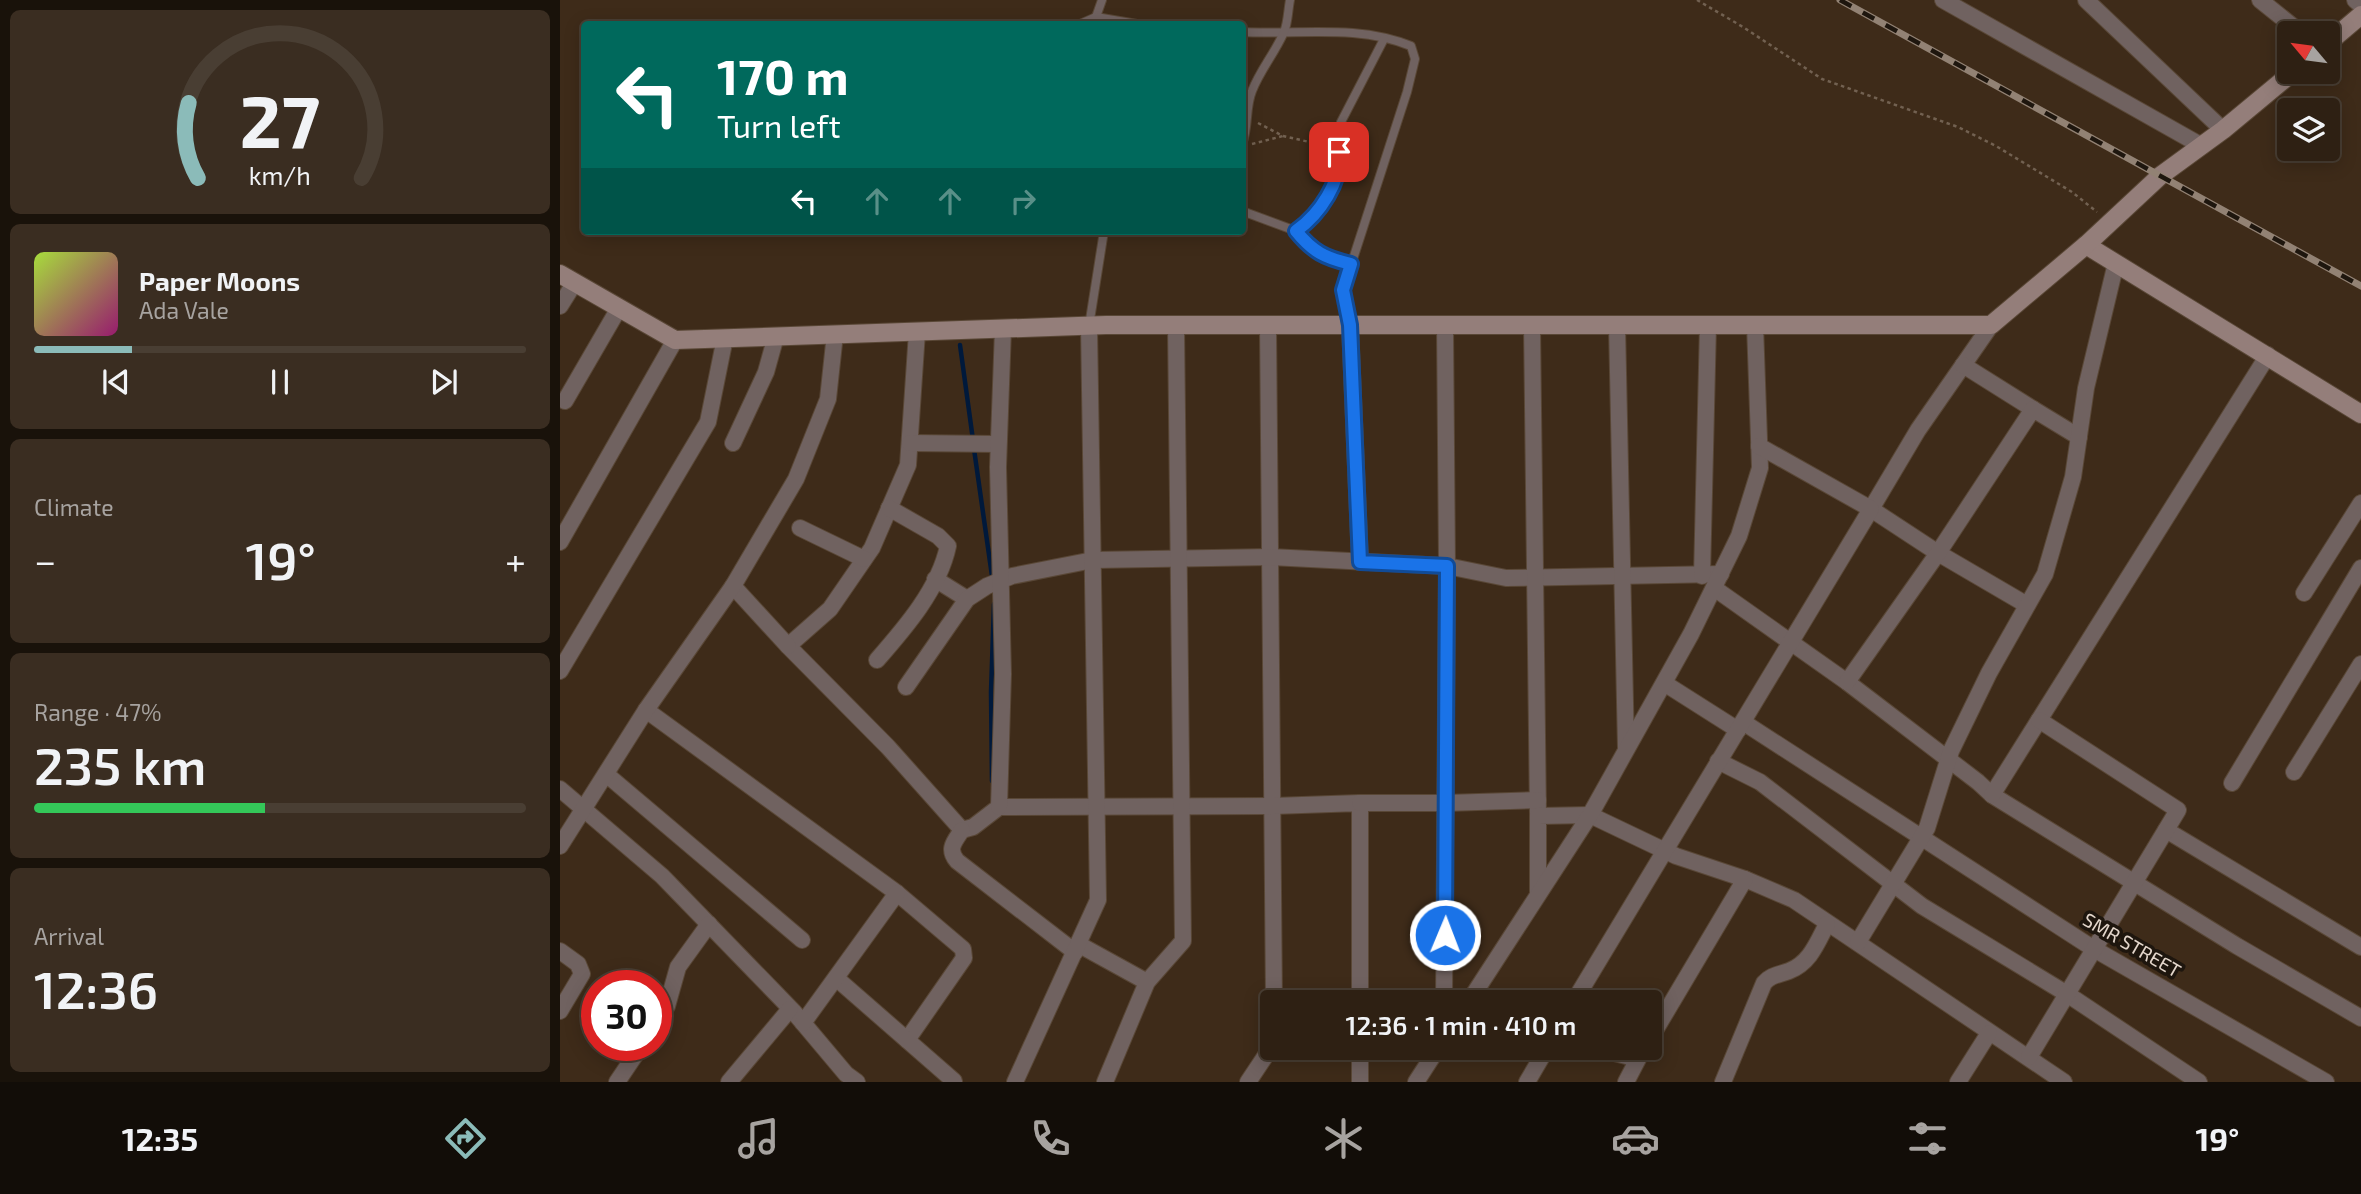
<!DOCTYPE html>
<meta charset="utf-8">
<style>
:root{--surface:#2e2013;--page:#3a2d21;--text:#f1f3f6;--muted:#a7a3a0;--line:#493e33;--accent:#8bbbb9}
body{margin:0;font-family:"Exo 2",sans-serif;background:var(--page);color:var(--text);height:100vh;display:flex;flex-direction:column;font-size:26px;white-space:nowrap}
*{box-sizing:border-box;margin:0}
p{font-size:23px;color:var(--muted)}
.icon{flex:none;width:38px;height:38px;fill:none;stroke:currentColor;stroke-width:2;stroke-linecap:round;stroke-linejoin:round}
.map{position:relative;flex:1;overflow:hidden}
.drawer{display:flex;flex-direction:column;gap:10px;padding:10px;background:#19120a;width:560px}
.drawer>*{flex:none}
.guide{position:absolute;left:21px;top:21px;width:665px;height:214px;border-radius:7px;box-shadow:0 4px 18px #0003,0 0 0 2px var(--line);background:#00695c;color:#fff;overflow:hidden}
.needle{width:46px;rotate:299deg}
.controls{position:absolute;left:1717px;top:21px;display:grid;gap:14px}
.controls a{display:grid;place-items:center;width:63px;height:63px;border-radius:7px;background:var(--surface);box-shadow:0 4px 18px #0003,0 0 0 2px var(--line);font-size:35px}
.speed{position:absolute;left:21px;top:970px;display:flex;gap:14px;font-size:35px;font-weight:700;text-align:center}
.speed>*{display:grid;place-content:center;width:91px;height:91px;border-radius:50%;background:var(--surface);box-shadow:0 4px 18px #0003,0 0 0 2px var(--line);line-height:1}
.speed .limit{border:10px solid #d22;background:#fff;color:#111}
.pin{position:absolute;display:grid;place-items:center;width:60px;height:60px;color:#fff;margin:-30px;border-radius:14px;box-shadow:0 4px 10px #0006}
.me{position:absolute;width:77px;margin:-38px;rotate:1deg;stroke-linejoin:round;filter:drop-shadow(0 0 5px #0008)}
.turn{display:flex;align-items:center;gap:24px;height:147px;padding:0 21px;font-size:32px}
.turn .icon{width:91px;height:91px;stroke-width:2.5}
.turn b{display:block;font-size:49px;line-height:60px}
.lanes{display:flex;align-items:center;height:66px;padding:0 21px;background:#0003;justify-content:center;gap:35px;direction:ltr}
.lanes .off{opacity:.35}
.big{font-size:52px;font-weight:600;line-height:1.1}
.drawer .card{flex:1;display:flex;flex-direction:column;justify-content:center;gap:10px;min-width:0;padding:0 24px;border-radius:10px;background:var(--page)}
.drawer .dial{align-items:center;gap:0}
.dial svg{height:182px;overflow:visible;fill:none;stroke:var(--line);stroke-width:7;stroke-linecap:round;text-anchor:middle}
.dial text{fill:var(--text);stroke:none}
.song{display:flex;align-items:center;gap:21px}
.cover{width:84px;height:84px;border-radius:10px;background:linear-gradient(135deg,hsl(80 70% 55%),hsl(320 70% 35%))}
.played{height:7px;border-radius:4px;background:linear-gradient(90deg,var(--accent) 20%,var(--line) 20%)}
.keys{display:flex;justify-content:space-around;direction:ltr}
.heat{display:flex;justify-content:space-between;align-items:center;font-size:38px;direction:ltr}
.charge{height:10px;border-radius:5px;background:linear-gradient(90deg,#34c759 47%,var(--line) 0)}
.trip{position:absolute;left:700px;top:990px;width:402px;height:70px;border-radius:7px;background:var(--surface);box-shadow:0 4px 18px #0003,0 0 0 2px var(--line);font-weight:600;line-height:70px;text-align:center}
.menu{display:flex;height:112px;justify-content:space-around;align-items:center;background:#120d08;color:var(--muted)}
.menu .icon{width:49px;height:49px}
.menu .active{color:var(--accent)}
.menu b{font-size:32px;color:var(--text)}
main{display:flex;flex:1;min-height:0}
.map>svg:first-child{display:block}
</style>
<main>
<section class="drawer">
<div class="card dial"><svg viewBox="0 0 100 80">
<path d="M14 69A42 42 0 1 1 86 69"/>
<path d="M14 69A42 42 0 0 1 10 36" stroke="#8bbbb9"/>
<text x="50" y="56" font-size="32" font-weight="700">27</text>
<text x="50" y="72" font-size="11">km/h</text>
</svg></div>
<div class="card">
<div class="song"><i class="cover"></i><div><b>Paper Moons</b><p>Ada Vale</p></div></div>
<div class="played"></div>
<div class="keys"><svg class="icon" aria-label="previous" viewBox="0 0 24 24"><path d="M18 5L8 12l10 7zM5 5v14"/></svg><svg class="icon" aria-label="pause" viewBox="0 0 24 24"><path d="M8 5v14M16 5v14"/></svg><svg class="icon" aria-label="next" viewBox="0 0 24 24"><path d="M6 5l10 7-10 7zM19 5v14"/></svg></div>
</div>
<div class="card"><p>Climate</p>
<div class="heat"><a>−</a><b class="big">19°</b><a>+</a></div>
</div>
<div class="card"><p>Range · 47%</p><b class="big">235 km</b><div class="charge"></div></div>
<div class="card"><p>Arrival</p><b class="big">12:36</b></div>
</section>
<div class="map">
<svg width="1801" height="1082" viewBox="0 0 1801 1082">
<rect width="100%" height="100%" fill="#3e2b19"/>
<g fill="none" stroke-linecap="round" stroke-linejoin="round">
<g stroke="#00193b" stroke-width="4.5">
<polyline points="400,345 413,440"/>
<polyline points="414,449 432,576"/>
<polyline points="432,781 431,692 434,604"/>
</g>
<g stroke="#594736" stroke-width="10">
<g id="lane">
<polyline points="536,17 542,0"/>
<polyline points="520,24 536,17 577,24"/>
<path d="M682 32C739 35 797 24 851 46L855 59 847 92 783 290 790 325"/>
<path d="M682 144C689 127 685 108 692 91 700 70 715 53 724 32 728 23 728 10 730 0"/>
<polyline points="682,211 736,231 752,249 770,259 791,263"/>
<path d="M736 231C754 218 777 190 780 167 782 153 777 139 781 122L824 39"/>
<polyline points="529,326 544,231"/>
</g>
</g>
<g stroke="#594736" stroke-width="18">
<g id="street">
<polyline points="1383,0 1642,146"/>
<polyline points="1526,0 1663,130"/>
<polyline points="1700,0 1741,33"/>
<polyline points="1795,0 1801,5"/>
<polyline points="0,306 15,282"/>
<polyline points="708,325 714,1003"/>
<polyline points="790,325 800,562"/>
<polyline points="885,325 887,566 946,578 1161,574"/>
<polyline points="972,325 978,816"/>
<polyline points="1057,325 1066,749"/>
<polyline points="1431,325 1358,430 1311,509 1378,553 1467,605"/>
<polyline points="357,332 348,465 312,548 270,609 228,646 328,747 402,830 413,827 439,807 713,806 800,803 800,1003"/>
<polyline points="1403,365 1473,409"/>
<polyline points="5,401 59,308"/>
<polyline points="173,443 206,372 216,336"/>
<polyline points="350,443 438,444"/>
<polyline points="240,528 304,559"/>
<polyline points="0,542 115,340"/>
<polyline points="1142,576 1148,325"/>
<polyline points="375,579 407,599"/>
<polyline points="173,586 228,646"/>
<polyline points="1154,588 1287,682 1418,782 1432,795 1677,946 1801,1018"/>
<polyline points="1744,593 1801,503"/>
<path d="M317 660C345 628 379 589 388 546L378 536 329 508"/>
<polyline points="0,671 148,422 165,338"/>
<polyline points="1287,682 1378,553 1473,409 1519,437"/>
<polyline points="1104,683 1178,730"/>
<polyline points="346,687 407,599 427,586 452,576 533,560 711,557 887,566 884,1003"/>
<polyline points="86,710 337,893 403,949 404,958 347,1040"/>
<polyline points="1183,722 1534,949 1766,1082"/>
<polyline points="1158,761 1200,782 1362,906 1507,994 1639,1082"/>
<polyline points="1734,772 1801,664"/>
<polyline points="46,774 242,940"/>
<polyline points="1672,783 1801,568"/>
<polyline points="0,789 102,876 233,1011 286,1074 297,1082"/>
<polyline points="1432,795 1708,355"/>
<polyline points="800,803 886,803 978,800"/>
<polyline points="439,807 443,674 438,467 443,329"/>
<path d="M402 830C394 842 387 849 397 861L515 952"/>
<polyline points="1606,830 1801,947"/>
<polyline points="0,846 86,710 173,586 236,479 268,399 275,334"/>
<polyline points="1185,879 1234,900 1504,1082"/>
<polyline points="978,894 978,816 1030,815 1116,856 1185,879 1090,1039"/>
<polyline points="1298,942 1367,828 1391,751 1429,673 1485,574 1513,477 1526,388 1556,263"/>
<polyline points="518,944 587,982"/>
<polyline points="0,951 18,964 22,974 0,1011"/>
<polyline points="276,978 394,1081"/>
<polyline points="908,1003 1030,815 1131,634 1179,536 1200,468 1195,325"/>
<polyline points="1013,1003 1311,509 1199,446"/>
<polyline points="243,1023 337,893"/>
<polyline points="96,1024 107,1006 118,967 149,924"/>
<polyline points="800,1048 800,1082"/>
<polyline points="1035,1048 1078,1059 1066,1082"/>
<polyline points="1469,1057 1618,810 1479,720"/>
<polyline points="57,1082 82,1045"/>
<polyline points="169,1082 230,1009"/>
<polyline points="455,1082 538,900 529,326"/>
<polyline points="545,1082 587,982 623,941 616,326"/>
<polyline points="688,1082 712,1046"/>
<polyline points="856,1082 878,1048"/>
<polyline points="967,1082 987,1048"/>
<path d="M1163 1082 1204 983C1211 975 1218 975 1229 971 1250 963 1257 943 1267 924"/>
<polyline points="1398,1082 1429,1033"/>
</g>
</g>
<g stroke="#594736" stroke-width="20">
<g id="secondary">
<polyline points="1768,43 1801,15"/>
<polyline points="1526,245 1801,414"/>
<polyline points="0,274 115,340 546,325 1431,325 1526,245 1600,176 1663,130 1733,72"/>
</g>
</g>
<g stroke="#726151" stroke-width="2.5" stroke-dasharray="3.5 3.5" stroke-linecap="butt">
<polyline points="1137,0 1183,27 1262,79 1398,127 1436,146 1512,192 1537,212"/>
<polyline points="698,123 723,136 767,146"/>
<polyline points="692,144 723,136"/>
</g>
<use href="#lane" stroke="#706260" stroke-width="8"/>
<use href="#street" stroke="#706260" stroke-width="16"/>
<use href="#secondary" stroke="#947e7a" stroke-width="18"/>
<g stroke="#928274" stroke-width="7">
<polyline id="rail" points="1280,0 1801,286"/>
</g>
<use href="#rail" stroke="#1e160e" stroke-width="4.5" stroke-dasharray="13" stroke-linecap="butt"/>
</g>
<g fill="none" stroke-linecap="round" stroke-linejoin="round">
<g stroke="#114b97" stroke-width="18">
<path id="route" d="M779 152C782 181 760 214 736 231 753 252 765 258 791 264L783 290 790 325 800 562 887 566 885 935"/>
</g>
<use href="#route" stroke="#1a73e8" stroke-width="12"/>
</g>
<g text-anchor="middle" stroke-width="7" stroke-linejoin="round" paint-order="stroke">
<g font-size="19" fill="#e4d7cc" stroke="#1e160e">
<text transform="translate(1572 945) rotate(30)" y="7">SMR STREET</text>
</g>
</g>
</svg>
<div class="controls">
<a><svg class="needle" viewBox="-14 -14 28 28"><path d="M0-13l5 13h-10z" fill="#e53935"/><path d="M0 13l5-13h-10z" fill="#a7a3a0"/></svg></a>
<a><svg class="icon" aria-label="layers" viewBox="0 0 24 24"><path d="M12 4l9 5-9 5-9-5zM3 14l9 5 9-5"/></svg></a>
</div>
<div class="speed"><div class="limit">30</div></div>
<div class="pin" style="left:779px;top:152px;background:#d93025"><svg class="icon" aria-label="arrive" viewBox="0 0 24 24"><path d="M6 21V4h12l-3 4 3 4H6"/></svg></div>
<svg class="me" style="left:885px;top:935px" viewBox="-20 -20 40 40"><circle r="17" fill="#1a73e8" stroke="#fff" stroke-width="3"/><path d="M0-11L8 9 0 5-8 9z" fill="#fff"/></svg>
<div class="trip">12:36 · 1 min · 410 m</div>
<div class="guide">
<div class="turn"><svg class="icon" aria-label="left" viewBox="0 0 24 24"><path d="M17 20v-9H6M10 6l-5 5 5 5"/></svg><div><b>170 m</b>Turn left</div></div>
<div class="lanes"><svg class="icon" aria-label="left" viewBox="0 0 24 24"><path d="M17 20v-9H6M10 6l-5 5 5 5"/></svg><svg class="icon off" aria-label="ahead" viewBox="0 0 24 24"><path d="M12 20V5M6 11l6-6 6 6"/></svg><svg class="icon off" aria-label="ahead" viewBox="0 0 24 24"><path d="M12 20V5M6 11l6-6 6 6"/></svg><svg class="icon off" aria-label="right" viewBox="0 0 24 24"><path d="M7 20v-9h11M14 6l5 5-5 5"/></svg></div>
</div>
</div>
</main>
<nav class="menu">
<b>12:35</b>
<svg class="icon active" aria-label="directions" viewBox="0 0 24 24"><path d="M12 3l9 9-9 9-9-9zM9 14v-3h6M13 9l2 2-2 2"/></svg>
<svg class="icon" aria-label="music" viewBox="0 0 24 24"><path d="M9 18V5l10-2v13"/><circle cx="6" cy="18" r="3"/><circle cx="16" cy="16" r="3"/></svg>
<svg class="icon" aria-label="phone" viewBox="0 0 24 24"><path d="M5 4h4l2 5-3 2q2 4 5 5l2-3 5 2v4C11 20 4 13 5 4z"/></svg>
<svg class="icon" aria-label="climate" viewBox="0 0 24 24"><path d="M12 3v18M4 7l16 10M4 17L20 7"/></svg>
<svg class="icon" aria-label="car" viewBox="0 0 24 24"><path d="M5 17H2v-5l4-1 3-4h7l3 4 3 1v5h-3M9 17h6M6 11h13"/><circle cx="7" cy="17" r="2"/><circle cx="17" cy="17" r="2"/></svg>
<svg class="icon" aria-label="filters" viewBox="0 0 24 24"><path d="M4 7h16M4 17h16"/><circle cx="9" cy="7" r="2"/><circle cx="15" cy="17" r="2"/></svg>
<b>19°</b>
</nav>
